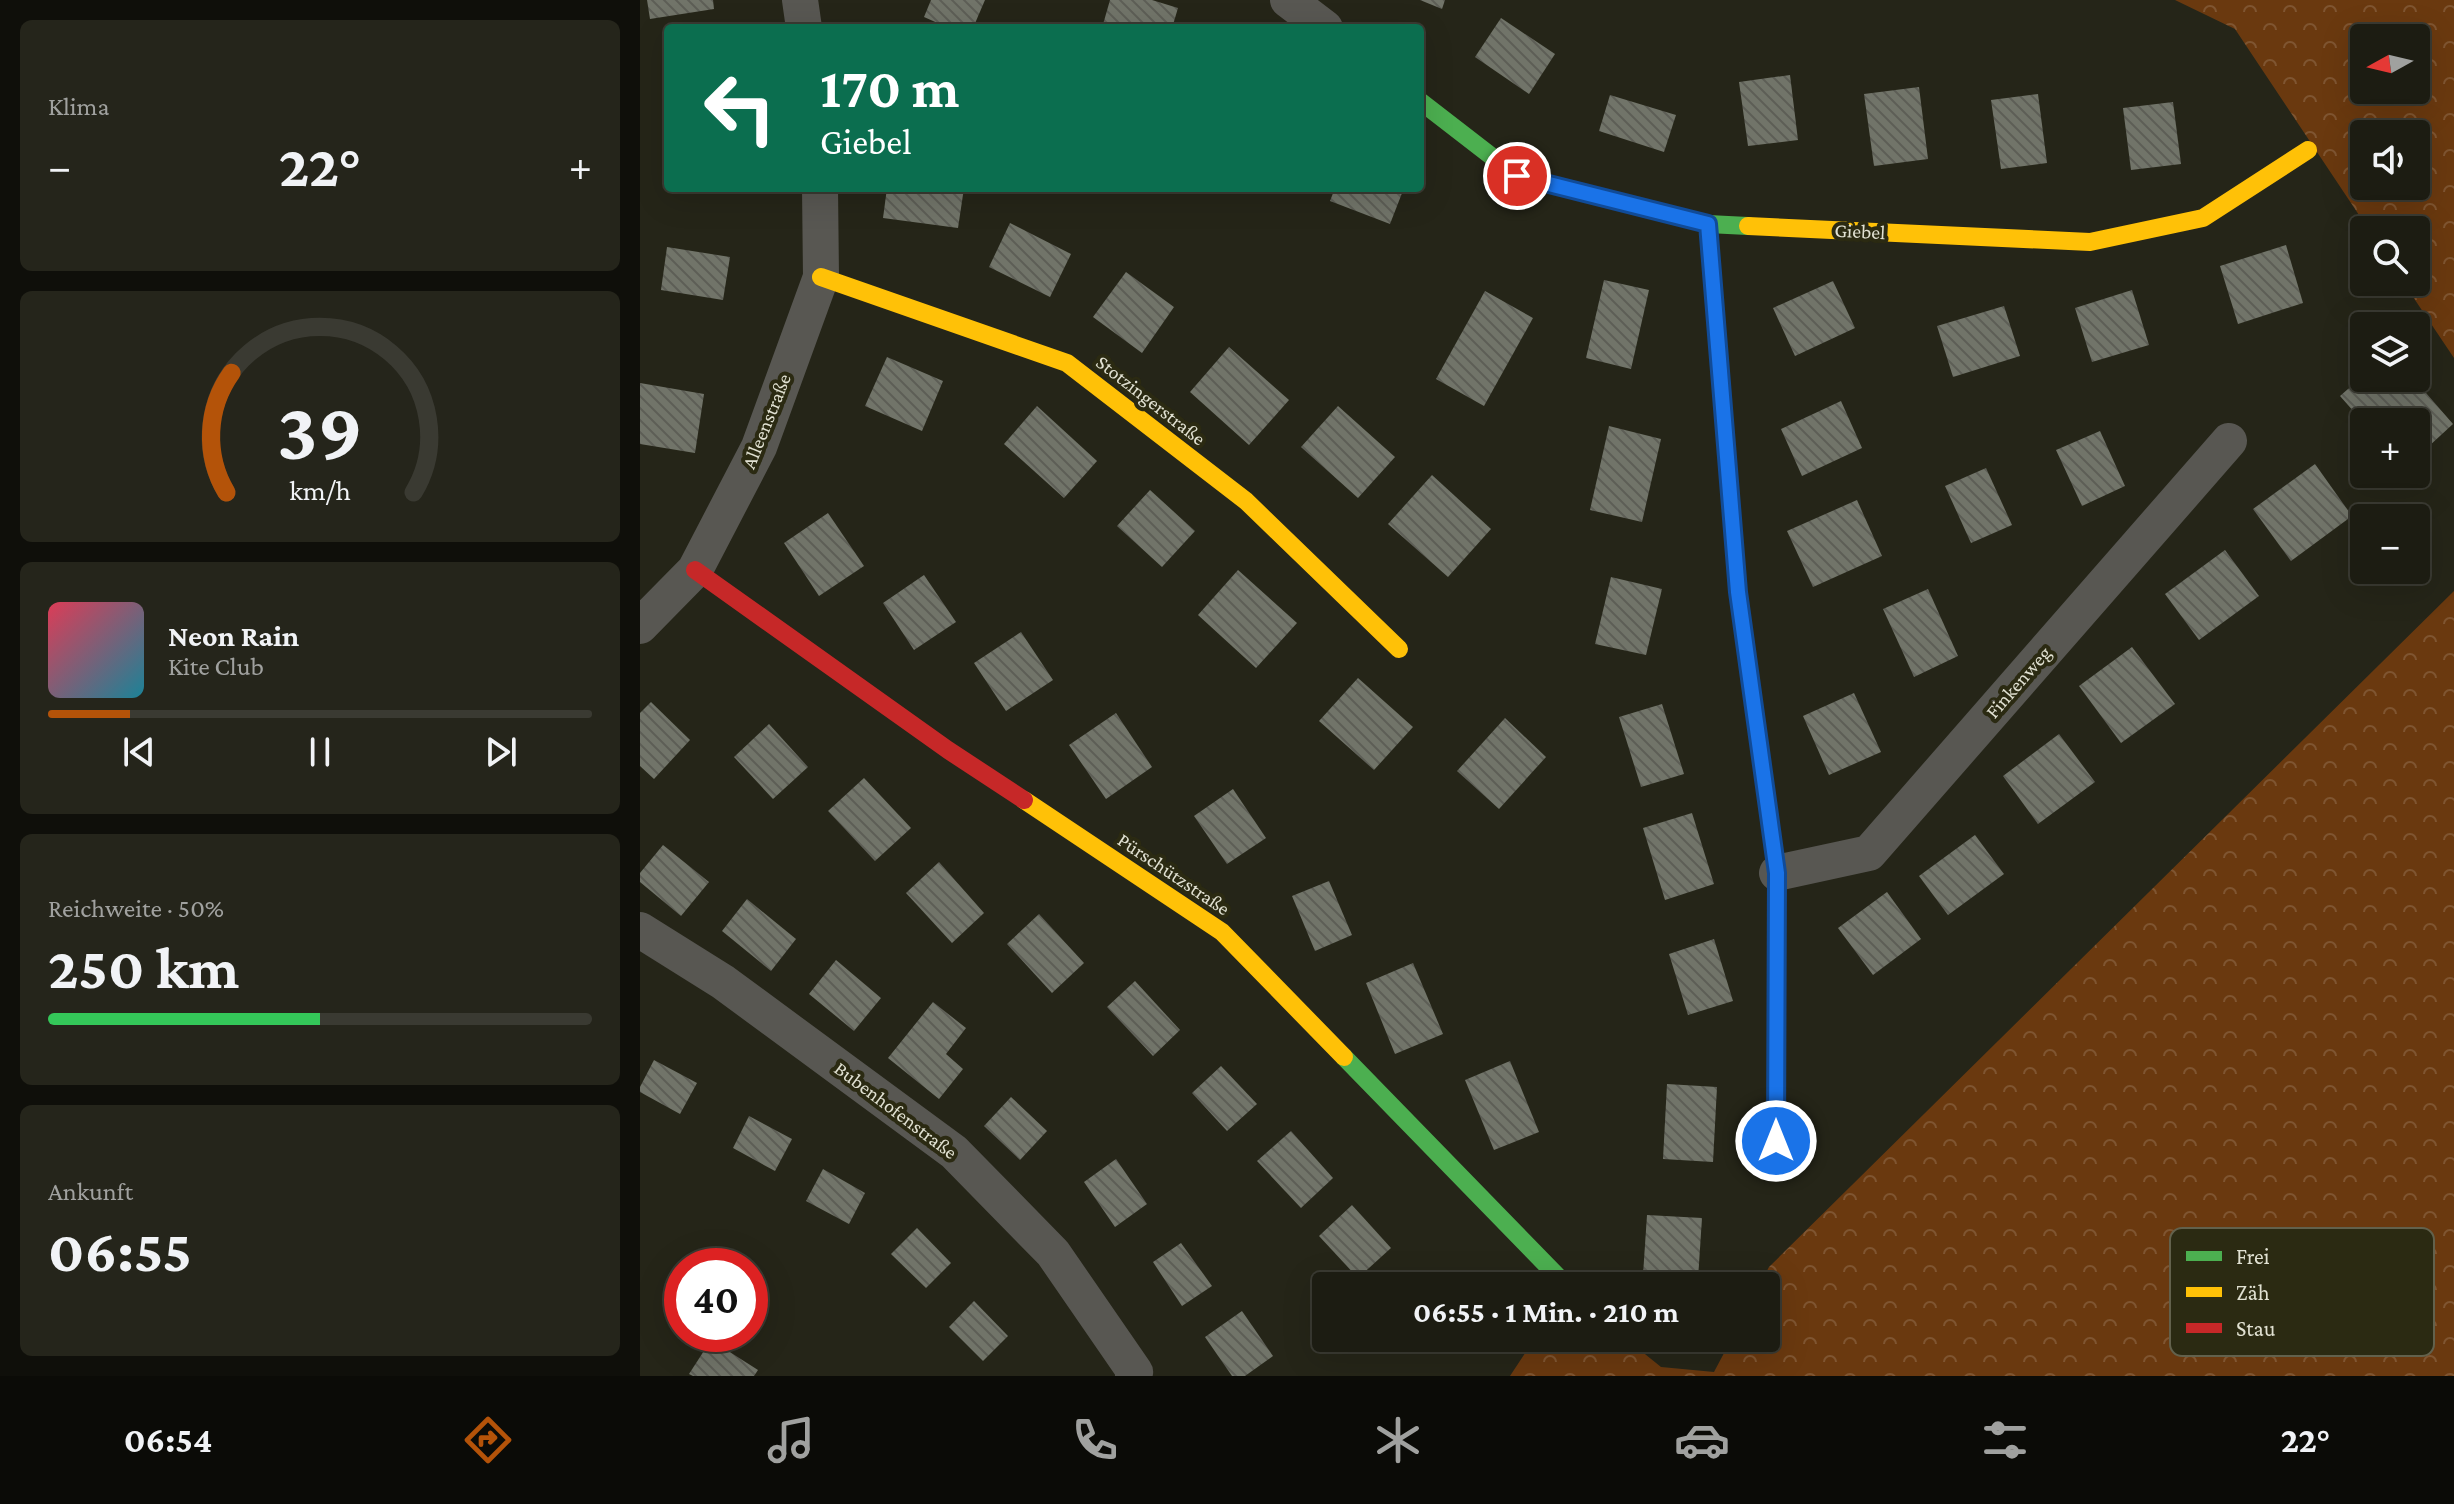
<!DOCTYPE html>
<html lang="de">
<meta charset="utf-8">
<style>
:root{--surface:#1c1c12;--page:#25251b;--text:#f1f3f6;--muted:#a0a19f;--line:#3a3a32;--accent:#b45309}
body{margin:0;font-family:"Crimson Pro",serif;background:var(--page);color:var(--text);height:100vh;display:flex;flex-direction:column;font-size:30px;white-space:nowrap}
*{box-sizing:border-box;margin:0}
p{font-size:26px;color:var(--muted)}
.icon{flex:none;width:44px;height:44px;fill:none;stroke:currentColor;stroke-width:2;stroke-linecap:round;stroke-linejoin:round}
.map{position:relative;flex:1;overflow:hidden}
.side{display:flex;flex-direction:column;gap:20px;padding:20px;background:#0f0f0a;width:640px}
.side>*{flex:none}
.banner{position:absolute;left:24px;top:24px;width:760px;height:168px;border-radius:8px;box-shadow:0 8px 32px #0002,0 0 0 2px var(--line);background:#0b6e4f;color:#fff;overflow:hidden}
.needle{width:52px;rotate:262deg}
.buttons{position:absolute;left:1710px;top:24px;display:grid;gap:16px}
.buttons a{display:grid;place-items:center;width:80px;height:80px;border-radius:8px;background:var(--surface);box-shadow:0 8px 32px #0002,0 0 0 2px var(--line);font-size:40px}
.speed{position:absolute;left:24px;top:1248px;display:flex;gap:16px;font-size:40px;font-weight:700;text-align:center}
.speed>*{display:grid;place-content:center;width:104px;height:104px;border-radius:50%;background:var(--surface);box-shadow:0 8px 32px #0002,0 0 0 2px var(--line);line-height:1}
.speed .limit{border:12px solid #d22;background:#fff;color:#111}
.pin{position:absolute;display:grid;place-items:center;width:68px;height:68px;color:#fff;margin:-34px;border:4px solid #fff;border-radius:50%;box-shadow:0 2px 8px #0007}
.me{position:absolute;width:88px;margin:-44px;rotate:0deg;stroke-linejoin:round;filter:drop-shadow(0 0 6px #0008)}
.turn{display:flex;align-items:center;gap:28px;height:168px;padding:0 24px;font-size:36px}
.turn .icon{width:104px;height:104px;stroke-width:2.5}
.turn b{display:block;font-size:56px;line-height:68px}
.big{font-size:60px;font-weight:700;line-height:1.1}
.side .tile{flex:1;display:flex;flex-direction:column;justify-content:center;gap:12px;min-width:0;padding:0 28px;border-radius:12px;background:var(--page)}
.side .dial{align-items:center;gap:0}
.dial svg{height:208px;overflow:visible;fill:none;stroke:var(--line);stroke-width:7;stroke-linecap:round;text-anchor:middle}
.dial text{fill:var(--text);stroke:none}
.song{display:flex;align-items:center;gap:24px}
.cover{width:96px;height:96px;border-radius:12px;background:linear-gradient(135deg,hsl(350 70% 55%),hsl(190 70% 35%))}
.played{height:8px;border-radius:4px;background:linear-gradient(90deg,var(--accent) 15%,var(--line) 15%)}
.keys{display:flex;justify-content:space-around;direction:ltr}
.heat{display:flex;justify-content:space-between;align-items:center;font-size:44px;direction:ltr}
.charge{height:12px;border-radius:6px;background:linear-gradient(90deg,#34c759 50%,var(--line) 0)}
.trip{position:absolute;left:672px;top:1272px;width:468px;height:80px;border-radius:8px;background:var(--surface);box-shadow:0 8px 32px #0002,0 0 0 2px var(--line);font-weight:700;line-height:80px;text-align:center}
.tab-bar{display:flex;height:128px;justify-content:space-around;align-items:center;background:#0b0b07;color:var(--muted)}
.tab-bar .icon{width:56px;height:56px}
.tab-bar .on{color:var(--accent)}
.tab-bar b{font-size:36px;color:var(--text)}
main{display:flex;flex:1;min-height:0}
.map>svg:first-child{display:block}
</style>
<main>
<section class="side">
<div class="tile"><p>Klima</p>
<div class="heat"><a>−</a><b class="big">22°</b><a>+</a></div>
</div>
<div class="tile dial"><svg viewBox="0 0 100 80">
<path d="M14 69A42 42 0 1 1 86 69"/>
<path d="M14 69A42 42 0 0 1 16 23" stroke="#b45309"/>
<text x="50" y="56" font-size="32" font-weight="700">39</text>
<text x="50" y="72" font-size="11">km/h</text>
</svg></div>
<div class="tile">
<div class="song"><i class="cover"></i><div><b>Neon Rain</b><p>Kite Club</p></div></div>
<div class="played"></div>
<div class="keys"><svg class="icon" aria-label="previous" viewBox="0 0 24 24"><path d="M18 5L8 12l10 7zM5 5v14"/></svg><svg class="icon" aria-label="pause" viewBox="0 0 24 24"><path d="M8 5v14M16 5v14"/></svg><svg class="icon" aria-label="next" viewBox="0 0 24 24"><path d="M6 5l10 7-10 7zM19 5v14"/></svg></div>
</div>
<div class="tile"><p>Reichweite · 50%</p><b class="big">250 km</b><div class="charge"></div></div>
<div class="tile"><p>Ankunft</p><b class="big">06:55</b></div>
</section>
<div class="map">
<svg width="1814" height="1376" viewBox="0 0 1814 1376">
<defs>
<pattern id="forest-crowns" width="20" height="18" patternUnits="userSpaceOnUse" patternTransform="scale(2)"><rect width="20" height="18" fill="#6a390f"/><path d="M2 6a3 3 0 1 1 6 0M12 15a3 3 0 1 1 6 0" fill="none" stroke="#7f5531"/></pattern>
<pattern id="building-back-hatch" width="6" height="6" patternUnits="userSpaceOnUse" patternTransform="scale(2)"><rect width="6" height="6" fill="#717469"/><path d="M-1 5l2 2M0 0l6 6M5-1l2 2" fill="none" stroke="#5d5e56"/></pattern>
</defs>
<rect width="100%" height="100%" fill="#252518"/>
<g fill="url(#forest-crowns)" fill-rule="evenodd">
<path d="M1535 0H1814V358L1763 282H1776V230H1729L1595 29ZM1724 38H1776V90H1724ZM1724 134H1776V186H1724Z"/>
<polygon points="1814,591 1814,1376 870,1376 895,1338 985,1338 1021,1367 1074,1372 1092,1338 1126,1338 1126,1286 1119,1286 1129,1267"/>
</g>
<g fill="url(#building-back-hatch)">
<polygon points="7,0 73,0 74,9 10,19"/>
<polygon points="291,0 345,0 333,28 309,28 284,17"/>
<polygon points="470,0 512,0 538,8 532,28 462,28"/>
<polygon points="780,0 805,0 802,9"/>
<polygon points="861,18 915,54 889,94 835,57"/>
<polygon points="1150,75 1158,140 1108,146 1099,82"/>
<polygon points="1279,87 1288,159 1234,166 1224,94"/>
<polygon points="1398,94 1407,163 1361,169 1351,100"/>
<polygon points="970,95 1036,115 1024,152 959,131"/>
<polygon points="1533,102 1541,164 1491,170 1483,108"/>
<polygon points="247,188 324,188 318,228 243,218"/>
<polygon points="695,188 764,188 750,224 690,201"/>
<polygon points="370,223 431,254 410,297 349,267"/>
<polygon points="1646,245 1663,303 1598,324 1580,266"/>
<polygon points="27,247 90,257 83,300 21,290"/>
<polygon points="486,272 534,307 502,353 453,317"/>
<polygon points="964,280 1009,290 991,369 946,358"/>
<polygon points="1193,281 1215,328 1155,356 1133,308"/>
<polygon points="1492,290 1509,345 1452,362 1435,308"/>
<polygon points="845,291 893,318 844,406 796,379"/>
<polygon points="1364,306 1380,356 1313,377 1297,326"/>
<polygon points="589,347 649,400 609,445 550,392"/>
<polygon points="247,357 303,381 282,431 225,406"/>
<polygon points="1724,375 1724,378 1773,378 1813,424 1776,458 1776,422 1723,422 1700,396"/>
<polygon points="0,383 64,394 55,453 0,444"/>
<polygon points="1201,401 1222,448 1162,476 1141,429"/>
<polygon points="397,406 457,461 424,498 364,444"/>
<polygon points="698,406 755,457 718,498 661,447"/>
<polygon points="969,426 1021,439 1002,522 950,510"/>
<polygon points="1460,431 1485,486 1442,506 1416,450"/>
<polygon points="1675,464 1712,516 1651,561 1613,509"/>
<polygon points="1346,468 1372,525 1331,543 1305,486"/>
<polygon points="792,475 851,529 808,577 748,524"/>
<polygon points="510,490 555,531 522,567 477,526"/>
<polygon points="1217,500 1242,556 1173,587 1147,531"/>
<polygon points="188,513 224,566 179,596 144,543"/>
<polygon points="1585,550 1619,596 1559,640 1525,594"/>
<polygon points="598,570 657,623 616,668 558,615"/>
<polygon points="284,575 316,622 274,650 243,603"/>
<polygon points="971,577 1022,589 1006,655 955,644"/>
<polygon points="1288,589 1318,656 1274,677 1243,609"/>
<polygon points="381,632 413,680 366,711 334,663"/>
<polygon points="1492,647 1535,704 1481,743 1439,686"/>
<polygon points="718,678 773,727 734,770 679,721"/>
<polygon points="1214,693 1241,752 1189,775 1163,716"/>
<polygon points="11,702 50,740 14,779 0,766 0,713"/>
<polygon points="1022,704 1044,774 1001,787 979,717"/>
<polygon points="476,713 512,767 466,799 429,745"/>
<polygon points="865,718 906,757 859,809 817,771"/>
<polygon points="129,724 168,767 133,799 94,757"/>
<polygon points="1419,734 1455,782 1398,824 1363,776"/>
<polygon points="224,778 271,828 235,861 188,811"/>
<polygon points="593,789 626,838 587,864 554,816"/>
<polygon points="1052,813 1074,884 1025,900 1003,828"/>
<polygon points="1335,835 1364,874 1308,915 1279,876"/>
<polygon points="23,845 69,882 41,916 0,882 0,873"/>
<polygon points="299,862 344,913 312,943 266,893"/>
<polygon points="689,881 712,935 675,951 652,896"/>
<polygon points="1247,892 1281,939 1233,975 1198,928"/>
<polygon points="107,899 156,939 131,971 82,931"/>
<polygon points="399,914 444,963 412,993 367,944"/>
<polygon points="1074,939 1093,1001 1048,1015 1029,954"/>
<polygon points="196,960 241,998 214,1031 169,994"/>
<polygon points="773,963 803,1034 755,1054 726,983"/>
<polygon points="495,981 540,1030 513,1056 467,1007"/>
<polygon points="293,1002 326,1028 306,1054 323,1069 299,1099 248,1058"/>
<polygon points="14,1060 57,1083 40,1114 0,1092 0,1087"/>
<polygon points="870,1061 899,1132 854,1150 825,1080"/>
<polygon points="581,1066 617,1104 587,1131 552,1093"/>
<polygon points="1027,1084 1077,1087 1073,1162 1023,1159"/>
<polygon points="371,1097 407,1131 380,1160 344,1126"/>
<polygon points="109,1116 152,1139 135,1171 93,1148"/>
<polygon points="651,1131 693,1178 661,1208 617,1161"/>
<polygon points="476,1159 507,1204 475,1227 444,1182"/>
<polygon points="183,1169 225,1193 209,1224 166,1201"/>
<polygon points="712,1205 751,1248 718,1278 679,1236"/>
<polygon points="1007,1215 1062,1218 1058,1279 1003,1275"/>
<polygon points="277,1228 311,1263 286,1288 251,1254"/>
<polygon points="541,1243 572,1286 542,1306 513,1262"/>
<polygon points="785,1271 799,1286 769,1286"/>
<polygon points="334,1301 368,1336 343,1361 309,1327"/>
<polygon points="602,1311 633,1356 605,1376 592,1376 565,1337"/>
<polygon points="71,1340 118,1370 114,1376 53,1376 49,1374"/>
</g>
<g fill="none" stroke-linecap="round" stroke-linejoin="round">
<g stroke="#585752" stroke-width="36">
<polyline points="160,0 164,28"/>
<polyline points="648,0 685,28"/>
<polyline points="0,626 55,570 119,447 181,277 180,188"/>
<polyline points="1137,873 1229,853 1589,441"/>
<polyline points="0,930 83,982 314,1152 413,1253 495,1372 493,1376"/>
</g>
<g stroke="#4caf50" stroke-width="18">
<polyline points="780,101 877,176 1068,224 1108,226"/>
<polyline points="704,1057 927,1286"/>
</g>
<g stroke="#ffc107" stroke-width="18">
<polyline points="1068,224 1098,592 1135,858"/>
<polyline points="1108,226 1450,242 1563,218 1668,150"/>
<polyline points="181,277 427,363 606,501 759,649"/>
<polyline points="384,800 582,932 704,1057"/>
</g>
<g stroke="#c62828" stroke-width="18">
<polyline points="55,570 308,750 384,800"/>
<polyline points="1135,858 1137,873 1136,1171"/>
</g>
</g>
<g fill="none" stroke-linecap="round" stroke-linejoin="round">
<g stroke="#114b97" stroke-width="20">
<polyline id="route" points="877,176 1068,224 1098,592 1137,873 1136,1141"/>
</g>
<use href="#route" stroke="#1a73e8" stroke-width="14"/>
</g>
<g text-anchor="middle" stroke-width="8" stroke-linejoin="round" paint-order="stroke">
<g font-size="20" fill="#e1e1d2" stroke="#2b2a12">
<text transform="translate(1220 231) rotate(3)" y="7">Giebel</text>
<text transform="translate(511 400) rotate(38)" y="7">Stotzingerstraße</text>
<text transform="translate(126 421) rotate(-68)" y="7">Alleenstraße</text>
<text transform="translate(1378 682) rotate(-49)" y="7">Finkenweg</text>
<text transform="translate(534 874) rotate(34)" y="7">Pürschützstraße</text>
<text transform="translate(256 1110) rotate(37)" y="7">Bubenhofenstraße</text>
</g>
</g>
<rect x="1530" y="1228" width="264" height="128" rx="12" fill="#2b2a12" stroke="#62614c" stroke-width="2"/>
<rect x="1546" y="1251" width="36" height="10" fill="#4caf50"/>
<rect x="1546" y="1287" width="36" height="10" fill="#ffc107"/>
<rect x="1546" y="1323" width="36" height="10" fill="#c62828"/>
<g font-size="22" fill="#e1e1d2">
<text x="1596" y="1264">Frei</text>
<text x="1596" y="1300">Zäh</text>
<text x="1596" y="1336">Stau</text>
</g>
</svg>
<div class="buttons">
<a><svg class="needle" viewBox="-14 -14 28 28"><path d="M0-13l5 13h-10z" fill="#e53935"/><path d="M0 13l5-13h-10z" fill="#a0a19f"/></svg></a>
<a><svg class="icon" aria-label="sound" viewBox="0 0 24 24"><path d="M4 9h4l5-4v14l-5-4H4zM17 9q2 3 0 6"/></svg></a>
<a><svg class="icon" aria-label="search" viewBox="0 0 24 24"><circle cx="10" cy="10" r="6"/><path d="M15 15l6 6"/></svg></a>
<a><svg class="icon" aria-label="layers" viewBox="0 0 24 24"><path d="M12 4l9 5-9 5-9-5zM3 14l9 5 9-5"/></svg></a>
<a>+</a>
<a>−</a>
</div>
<div class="speed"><div class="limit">40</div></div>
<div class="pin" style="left:877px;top:176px;background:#d93025"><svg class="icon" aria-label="arrive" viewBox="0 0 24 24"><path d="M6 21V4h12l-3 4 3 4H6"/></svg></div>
<svg class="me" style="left:1136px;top:1141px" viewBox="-20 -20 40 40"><circle r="17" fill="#1a73e8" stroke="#fff" stroke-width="3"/><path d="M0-11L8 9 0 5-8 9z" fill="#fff"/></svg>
<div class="trip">06:55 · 1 Min. · 210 m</div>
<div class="banner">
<div class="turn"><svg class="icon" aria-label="left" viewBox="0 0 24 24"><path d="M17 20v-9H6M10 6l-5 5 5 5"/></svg><div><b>170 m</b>Giebel</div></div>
</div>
</div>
</main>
<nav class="tab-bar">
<b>06:54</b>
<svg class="icon on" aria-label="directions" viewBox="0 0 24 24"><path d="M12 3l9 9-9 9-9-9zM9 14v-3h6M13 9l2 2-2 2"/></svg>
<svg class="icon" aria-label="music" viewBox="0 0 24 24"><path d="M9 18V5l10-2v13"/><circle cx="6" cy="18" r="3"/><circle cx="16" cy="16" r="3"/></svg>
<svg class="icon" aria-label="phone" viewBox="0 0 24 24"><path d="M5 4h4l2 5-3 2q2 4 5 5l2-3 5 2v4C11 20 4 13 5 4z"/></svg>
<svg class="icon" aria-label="climate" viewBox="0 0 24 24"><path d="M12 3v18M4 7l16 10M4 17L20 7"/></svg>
<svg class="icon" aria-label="car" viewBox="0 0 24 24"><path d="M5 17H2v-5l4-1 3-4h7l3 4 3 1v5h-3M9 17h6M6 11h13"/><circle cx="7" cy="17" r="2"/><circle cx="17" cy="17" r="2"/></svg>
<svg class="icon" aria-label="filters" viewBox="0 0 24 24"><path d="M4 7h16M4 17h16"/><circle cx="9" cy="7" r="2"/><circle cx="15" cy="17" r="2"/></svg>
<b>22°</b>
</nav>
